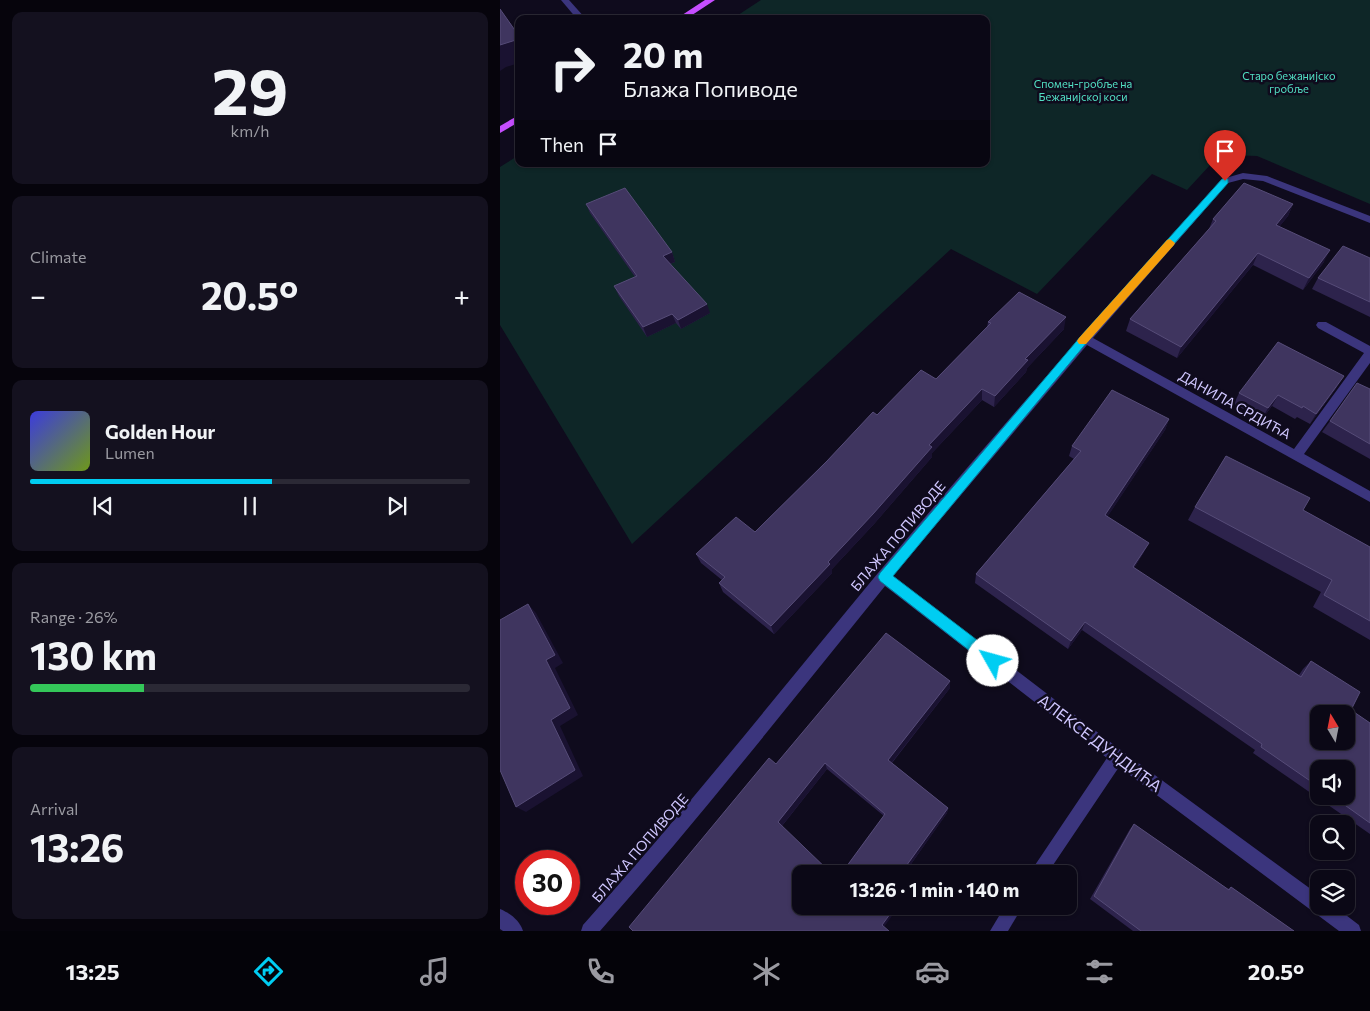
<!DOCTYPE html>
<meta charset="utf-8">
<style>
:root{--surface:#0b0816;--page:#14111f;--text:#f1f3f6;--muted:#9a9aa1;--line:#2b2935;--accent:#00cdf2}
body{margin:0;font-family:Commissioner,sans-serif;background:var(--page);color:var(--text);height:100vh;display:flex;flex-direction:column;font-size:19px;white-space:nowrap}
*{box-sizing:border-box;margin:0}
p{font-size:16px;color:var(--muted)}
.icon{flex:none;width:28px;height:28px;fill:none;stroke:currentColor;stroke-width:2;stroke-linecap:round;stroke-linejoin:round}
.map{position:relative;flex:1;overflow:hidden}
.drawer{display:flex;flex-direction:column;gap:12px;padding:12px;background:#06040c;width:500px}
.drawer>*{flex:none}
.guide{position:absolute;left:15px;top:15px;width:475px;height:152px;border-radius:10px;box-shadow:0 1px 4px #0004,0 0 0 1px var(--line);background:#0b0816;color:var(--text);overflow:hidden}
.needle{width:32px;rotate:350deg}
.tools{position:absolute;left:810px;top:705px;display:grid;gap:10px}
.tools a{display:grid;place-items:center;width:45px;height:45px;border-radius:10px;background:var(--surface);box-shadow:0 1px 4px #0004,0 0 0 1px var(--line);font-size:25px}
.speed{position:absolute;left:15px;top:850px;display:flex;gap:10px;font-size:25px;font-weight:700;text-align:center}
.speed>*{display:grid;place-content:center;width:65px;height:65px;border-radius:50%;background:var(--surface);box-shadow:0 1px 4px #0004,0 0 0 1px var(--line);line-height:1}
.speed .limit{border:8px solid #d22;background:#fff;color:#111}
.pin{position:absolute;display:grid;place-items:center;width:42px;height:42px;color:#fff;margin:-51px -21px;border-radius:50% 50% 50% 0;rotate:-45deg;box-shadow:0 0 5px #0007}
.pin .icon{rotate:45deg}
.me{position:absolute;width:55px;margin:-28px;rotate:308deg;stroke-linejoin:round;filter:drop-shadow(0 0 4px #0008)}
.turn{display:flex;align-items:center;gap:18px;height:105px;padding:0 25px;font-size:22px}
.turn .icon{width:65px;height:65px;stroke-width:2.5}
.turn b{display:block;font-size:35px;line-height:42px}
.then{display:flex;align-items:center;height:48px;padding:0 25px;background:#0003;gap:10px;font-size:19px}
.big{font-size:38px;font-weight:700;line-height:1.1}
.drawer .widget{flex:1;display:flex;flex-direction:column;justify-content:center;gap:8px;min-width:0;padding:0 18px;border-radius:10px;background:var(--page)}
.drawer .dial{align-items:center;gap:0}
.dial b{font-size:65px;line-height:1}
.song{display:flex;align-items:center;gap:15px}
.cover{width:60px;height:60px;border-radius:8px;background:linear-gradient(135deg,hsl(240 70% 55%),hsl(80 70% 35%))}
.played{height:5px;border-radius:2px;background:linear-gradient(90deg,var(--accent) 55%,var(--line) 55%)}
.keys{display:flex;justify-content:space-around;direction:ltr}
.heat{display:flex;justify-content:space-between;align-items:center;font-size:28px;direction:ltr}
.charge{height:8px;border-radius:4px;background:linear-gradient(90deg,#34c759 26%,var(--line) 0)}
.trip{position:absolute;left:292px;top:865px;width:285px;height:50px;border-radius:10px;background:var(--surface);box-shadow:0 1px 4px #0004,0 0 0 1px var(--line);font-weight:700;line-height:50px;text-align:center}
.tabs{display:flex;height:80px;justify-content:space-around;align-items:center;background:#040309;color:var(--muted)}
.tabs .icon{width:35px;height:35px}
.tabs .on{color:var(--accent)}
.tabs b{font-size:22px;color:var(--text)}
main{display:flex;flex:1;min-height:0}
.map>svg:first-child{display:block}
</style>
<main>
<section class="drawer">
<div class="widget dial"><b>29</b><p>km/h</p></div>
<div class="widget"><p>Climate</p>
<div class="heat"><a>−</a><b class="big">20.5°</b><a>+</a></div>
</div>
<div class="widget">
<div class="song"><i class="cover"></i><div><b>Golden Hour</b><p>Lumen</p></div></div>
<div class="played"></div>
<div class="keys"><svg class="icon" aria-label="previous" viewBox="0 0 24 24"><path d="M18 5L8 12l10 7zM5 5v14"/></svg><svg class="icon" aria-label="pause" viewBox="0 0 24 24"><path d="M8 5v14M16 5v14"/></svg><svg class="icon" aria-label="next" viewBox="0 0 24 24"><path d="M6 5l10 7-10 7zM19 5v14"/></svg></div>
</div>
<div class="widget"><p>Range · 26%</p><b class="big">130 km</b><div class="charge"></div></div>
<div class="widget"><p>Arrival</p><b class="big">13:26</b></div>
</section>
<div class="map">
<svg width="870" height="931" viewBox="0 0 870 931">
<rect width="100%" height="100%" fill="#0f0b1d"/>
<polygon fill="#0e2627" points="261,0 870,0 870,204 757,156 729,155 711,164 687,190 652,174 537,294 451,249 132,544 0,325 0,167 19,155 19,164 486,164 486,19 232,19"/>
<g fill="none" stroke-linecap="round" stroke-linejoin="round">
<g fill="#3b357d" fill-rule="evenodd">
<polygon points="61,0 69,0 86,19 77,19"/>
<path d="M743 173 767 176 870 216V223L763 181 743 179 728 183 593 338 794 449 864 353 818 328 816 325 818 322H826L870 346V363L804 454 870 491V502L587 345 393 576 622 751 819 895V906H834L859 925 861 931H839L619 767 547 874H529L607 758 385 586C291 702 199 819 100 931H81L83 925C185 811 280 691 378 573 490 439 605 309 722 179Z"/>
<polygon points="505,906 523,906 508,931 490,931"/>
<path d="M0 909C10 913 20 921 23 931H3L0 929Z"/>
</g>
<g fill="#c64eff" fill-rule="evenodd">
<polygon points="205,0 215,0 186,19 176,19"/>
<polygon points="19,115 19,122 0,133 0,126"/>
</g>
</g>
<g fill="#2d234c" fill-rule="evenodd">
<polygon points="86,204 172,252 175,262 170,264 210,313 181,329 176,323 147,337 119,296 114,286 135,277 90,213"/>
<polygon points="793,204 788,216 779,227 824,262 803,290 753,265 677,358 626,331 630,319 709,229 713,219"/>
<polygon points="870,258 870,317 812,289 818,278"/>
<polygon points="488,322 564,329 527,368 526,372 494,407 482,400 432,453 432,457 374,524 332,569 332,573 274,634 223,592 219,583 222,580 201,563 196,554 255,532 327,461 377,415 436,379 487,327"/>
<polygon points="837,387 810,424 797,417 795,419 772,406 762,419 734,404 739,393"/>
<polygon points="870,389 870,459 822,432 830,421"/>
<path d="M669 419 665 430 607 517 644 552 634 568 799 675 803 669 811 661 851 710 870 723V834L753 753 755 750 582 630 568 649 475 583 476 574 574 459 569 456 572 446ZM819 769 846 796H819Z"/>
<polygon points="695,507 803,510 870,547 870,640 813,607 821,592 688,520"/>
<polygon points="450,688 392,763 448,808 447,813 404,874 341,874 384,816 327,769 282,826 133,931 276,764"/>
<polygon points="634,824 728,889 731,887 794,931 633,931 590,899 630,829"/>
</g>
<g fill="#1a1231">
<polygon points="19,39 19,63 6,67 0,71 0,45"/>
<polygon points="793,204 788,216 771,237 776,225"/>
<polygon points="830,250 824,262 803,290 809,278"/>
<polygon points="172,252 175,262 166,265 163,256"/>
<polygon points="758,253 753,265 677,358 681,347"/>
<polygon points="207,304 210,313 181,329 178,320"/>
<polygon points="172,314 176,323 147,337 143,327"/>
<polygon points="566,317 564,329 527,368 526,372 494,407 495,396 525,359"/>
<polygon points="844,376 837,387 810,424 816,414"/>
<polygon points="482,389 482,400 432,453 432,457 374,524 332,569 332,573 274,634 271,626 328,562 429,445"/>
<polygon points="778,395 772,406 762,419 768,408"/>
<polygon points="669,419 665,430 602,525 605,515"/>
<polygon points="649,543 644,552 629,576 633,567"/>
<polygon points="28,604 36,613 63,663 55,668 78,715 60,726 83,776 26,812 16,807 51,720 46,660"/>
<polygon points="585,622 582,630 568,649 571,641"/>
<polygon points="450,681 450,688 389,766 388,760"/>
<polygon points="325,763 327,769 281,827 278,822"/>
<polygon points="448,808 447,813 404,874 401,874"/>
<polygon points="396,906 399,906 384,927 382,925"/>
</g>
<g fill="#3f355f" stroke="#564c78" fill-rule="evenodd">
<polygon points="0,9 19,36 19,39 0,45"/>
<polygon points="744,183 793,204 776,225 830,250 809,278 758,253 681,347 630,319 716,221 713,219"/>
<polygon points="125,188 172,252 163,256 207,304 178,320 172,314 143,327 114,286 137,276 86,204"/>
<polygon points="843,246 870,258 870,302 818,278"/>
<polygon points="519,292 566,317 525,359 528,360 495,396 482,389 429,445 432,447 373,514 328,562 330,564 271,626 219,583 225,577 196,554 236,517 255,532 327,461 373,412 377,415 421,370 436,379 491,323 488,322"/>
<polygon points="778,342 844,376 816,414 803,406 802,408 778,395 768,408 739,393"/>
<polygon points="857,383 870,389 870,444 830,421"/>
<path d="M612 390 669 419 605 515 649 543 633 567 801 677 811 661 860 692 851 710 870 723V823L832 796H846V769H819V787L761 747 762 744 585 622 571 641 476 574 581 451 572 446ZM819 714H846V741H819Z"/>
<polygon points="726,456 810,498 803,510 870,547 870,621 824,595 832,580 695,507"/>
<polygon points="28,604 55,655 46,660 70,708 51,720 75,770 16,807 0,770 0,620"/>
<polygon points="386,633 450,681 388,760 448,808 401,873 402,874 341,874 385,814 325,763 278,822 332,874 301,874 301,906 396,906 382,925 389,931 133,931 129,927 269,758 276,764"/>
<polygon points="634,824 729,890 731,887 794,931 641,931 594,896"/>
</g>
<polygon fill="#00cdf2" stroke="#00859d" points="725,178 728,179 728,183 588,341 393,576 498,656 500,661 498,665 493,667 488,665 380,581 378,577 380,573 581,336 722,179"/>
<polygon fill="#f59e0b" points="670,239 675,243 674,245 586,344 579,344 577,341 579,338 667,240"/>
<g text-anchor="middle" stroke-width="5" stroke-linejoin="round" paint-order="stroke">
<g font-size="11" fill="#52e0c4" stroke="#0f0b1d">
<text x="789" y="80">Старо бежанијско<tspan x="789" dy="13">гробље</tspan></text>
<text x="583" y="88">Спомен-гробље на<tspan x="583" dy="13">Бежанијској коси</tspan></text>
</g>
<g font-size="14" fill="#d0c7ff" stroke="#0f0b1d">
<text transform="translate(735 405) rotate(29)" y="5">ДАНИЛА СРДИЋА</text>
<text transform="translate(398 536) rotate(-50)" y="5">БЛАЖА ПОПИВОДЕ</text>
<text transform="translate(140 848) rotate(-49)" y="5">БЛАЖА ПОПИВОДЕ</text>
</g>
<g font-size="16" fill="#d0c7ff" stroke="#0f0b1d">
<text transform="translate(600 743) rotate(37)" y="6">АЛЕКСЕ ДУНДИЋА</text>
</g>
</g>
</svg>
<div class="tools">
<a><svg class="needle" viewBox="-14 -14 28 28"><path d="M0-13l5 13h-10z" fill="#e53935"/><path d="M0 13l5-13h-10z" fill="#9a9aa1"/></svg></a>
<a><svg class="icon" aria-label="sound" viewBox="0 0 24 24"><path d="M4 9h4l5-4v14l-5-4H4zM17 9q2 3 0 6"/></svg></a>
<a><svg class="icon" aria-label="search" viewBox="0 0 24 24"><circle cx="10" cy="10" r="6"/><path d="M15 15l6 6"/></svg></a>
<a><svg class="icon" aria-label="layers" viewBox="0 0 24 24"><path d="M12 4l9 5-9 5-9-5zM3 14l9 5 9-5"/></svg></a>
</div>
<div class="speed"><div class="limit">30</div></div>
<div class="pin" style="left:725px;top:181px;background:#d93025"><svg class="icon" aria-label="arrive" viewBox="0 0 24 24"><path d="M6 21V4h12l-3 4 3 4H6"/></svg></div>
<svg class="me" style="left:493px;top:661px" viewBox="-20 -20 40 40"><circle r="19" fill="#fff"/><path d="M0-13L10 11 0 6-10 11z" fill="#00cdf2"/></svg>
<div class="trip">13:26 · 1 min · 140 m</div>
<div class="guide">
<div class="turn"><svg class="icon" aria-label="right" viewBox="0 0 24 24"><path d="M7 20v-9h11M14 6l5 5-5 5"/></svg><div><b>20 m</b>Блажа Попиводе</div></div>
<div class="then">Then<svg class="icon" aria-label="arrive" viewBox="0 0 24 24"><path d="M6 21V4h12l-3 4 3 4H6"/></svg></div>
</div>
</div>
</main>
<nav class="tabs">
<b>13:25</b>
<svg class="icon on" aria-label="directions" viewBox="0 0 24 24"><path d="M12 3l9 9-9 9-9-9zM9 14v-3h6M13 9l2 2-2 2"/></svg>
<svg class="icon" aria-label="music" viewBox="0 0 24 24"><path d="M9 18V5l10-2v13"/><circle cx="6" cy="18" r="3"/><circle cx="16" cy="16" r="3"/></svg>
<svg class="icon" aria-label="phone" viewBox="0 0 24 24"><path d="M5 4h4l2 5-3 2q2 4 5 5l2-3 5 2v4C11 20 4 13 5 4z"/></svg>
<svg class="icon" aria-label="climate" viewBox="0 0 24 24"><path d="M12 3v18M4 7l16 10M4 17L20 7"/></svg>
<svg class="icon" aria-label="car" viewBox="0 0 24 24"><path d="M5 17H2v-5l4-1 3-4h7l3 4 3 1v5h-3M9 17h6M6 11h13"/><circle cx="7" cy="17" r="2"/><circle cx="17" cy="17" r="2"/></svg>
<svg class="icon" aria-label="filters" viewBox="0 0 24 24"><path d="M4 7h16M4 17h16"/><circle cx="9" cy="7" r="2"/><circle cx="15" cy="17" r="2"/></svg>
<b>20.5°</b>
</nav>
